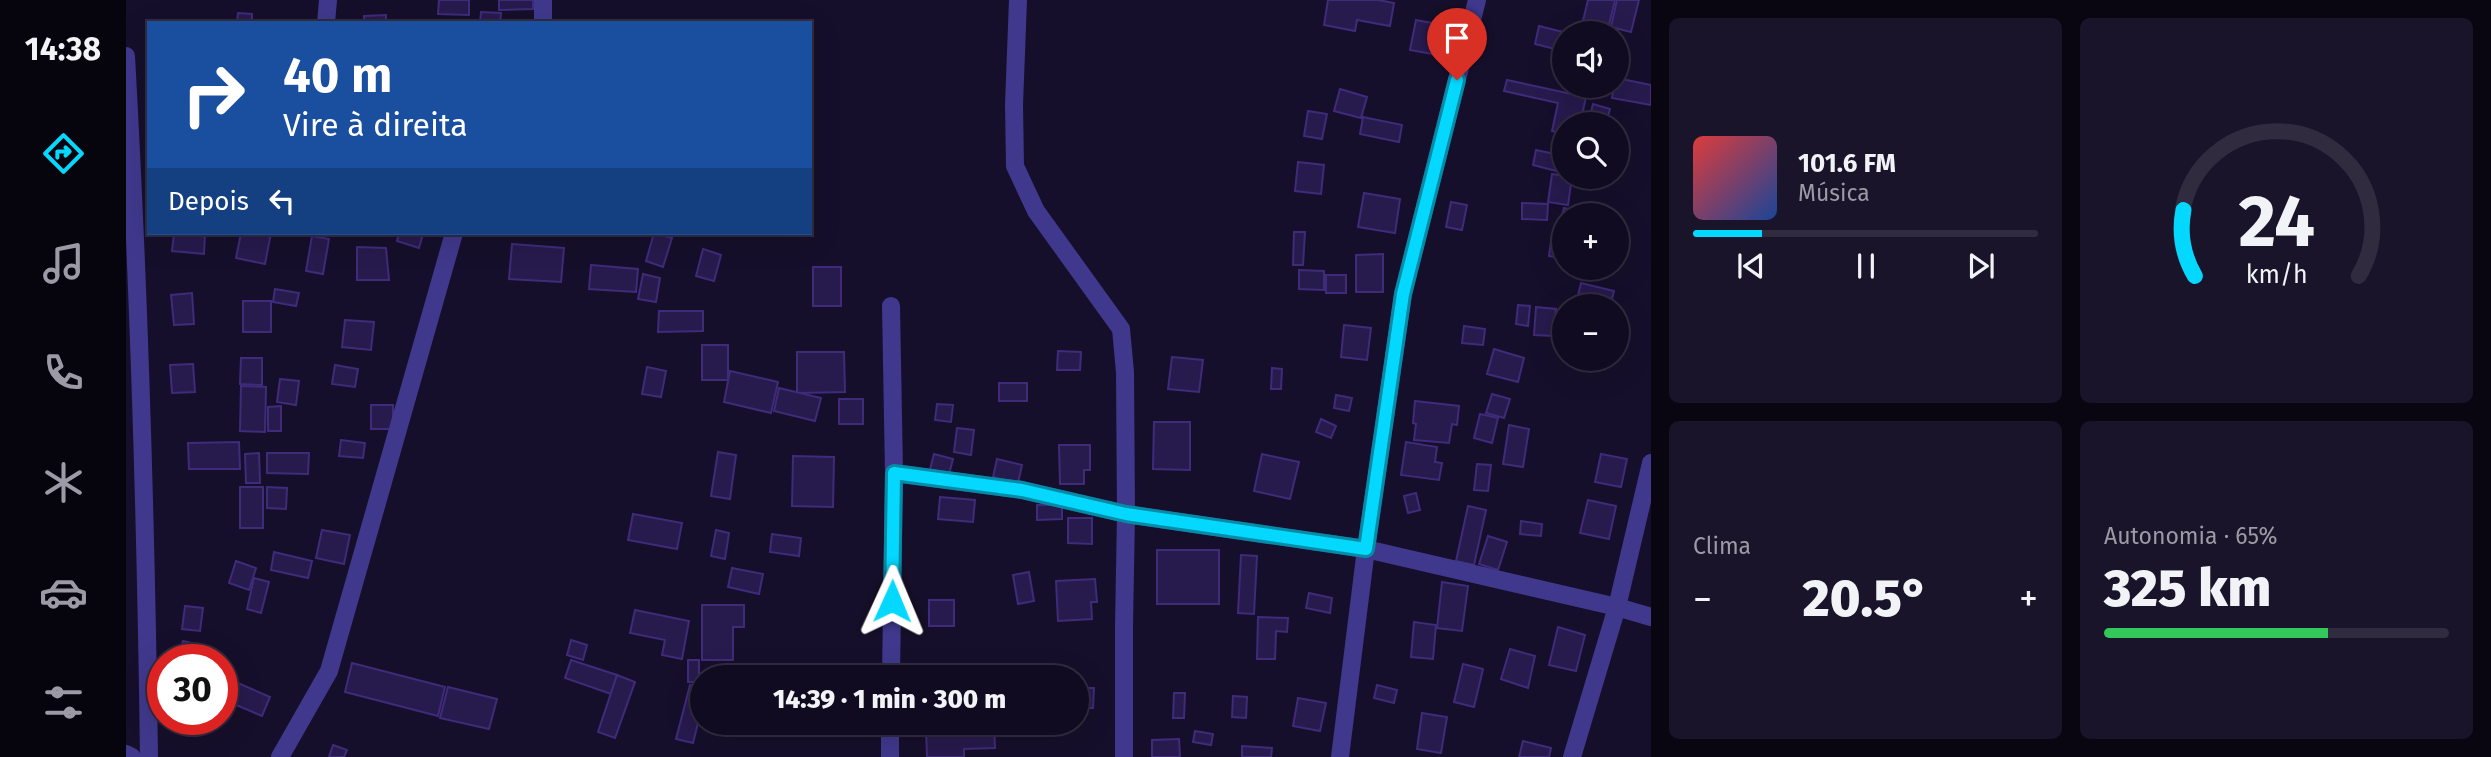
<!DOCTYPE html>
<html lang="pt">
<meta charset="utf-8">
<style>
:root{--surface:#100b20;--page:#191429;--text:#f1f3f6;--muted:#9c9ba5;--line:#302b3e;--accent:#05d8ff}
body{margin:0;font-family:"Fira Sans",sans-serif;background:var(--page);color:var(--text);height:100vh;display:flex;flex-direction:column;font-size:26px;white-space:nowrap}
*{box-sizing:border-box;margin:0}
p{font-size:23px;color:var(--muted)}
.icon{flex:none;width:38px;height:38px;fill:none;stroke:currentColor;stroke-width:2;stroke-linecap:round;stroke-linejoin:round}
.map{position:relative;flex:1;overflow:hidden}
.details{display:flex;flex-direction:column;gap:18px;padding:18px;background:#090612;width:840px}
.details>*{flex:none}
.guide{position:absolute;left:21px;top:21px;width:665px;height:214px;border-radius:0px;box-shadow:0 7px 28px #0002,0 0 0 2px var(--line);background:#1a4fa0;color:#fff;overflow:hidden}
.controls{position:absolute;left:1426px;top:21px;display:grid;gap:14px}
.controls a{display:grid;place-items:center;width:77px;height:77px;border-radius:50%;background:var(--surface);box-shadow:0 7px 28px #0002,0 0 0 2px var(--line);font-size:35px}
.speed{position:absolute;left:21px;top:644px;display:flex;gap:14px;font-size:35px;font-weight:700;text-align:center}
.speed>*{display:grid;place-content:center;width:91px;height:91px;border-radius:50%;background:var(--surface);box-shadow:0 7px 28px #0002,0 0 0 2px var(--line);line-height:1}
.speed .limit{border:10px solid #d22;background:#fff;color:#111}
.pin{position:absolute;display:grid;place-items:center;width:60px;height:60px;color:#fff;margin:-72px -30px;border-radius:50% 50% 50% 0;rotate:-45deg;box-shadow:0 0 7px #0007}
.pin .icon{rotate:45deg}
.me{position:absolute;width:77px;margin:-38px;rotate:1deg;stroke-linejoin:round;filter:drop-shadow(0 0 5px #0008)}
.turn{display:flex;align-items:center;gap:24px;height:147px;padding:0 21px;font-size:32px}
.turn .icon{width:91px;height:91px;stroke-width:2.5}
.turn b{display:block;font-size:49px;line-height:60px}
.then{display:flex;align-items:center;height:66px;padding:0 21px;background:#0003;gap:14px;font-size:26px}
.big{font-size:52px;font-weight:800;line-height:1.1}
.details .widget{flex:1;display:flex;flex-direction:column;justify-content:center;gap:10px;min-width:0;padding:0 24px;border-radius:10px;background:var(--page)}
.details .dial{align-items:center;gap:0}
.dial svg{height:182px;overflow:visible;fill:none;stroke:var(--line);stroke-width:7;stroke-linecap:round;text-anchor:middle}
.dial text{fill:var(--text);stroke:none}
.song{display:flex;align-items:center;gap:21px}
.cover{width:84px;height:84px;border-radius:10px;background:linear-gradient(135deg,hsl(0 70% 55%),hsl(220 70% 35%))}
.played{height:7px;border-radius:4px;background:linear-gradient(90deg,var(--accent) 20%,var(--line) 20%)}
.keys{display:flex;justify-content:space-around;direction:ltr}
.heat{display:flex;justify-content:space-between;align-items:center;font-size:38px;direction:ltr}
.charge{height:10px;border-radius:5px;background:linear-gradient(90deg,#34c759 65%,var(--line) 0)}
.details .tiles{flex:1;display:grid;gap:18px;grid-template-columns:repeat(2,1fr)}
.trip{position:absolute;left:564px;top:665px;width:399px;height:70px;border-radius:35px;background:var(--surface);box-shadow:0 7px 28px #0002,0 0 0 2px var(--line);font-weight:800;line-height:70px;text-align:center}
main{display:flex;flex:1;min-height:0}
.dock{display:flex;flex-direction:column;width:126px;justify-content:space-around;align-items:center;background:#06040d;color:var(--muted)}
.dock .icon{width:49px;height:49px}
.dock .current{color:var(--accent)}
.dock b{font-size:32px;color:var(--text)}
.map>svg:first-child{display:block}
</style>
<main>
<nav class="dock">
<b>14:38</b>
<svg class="icon current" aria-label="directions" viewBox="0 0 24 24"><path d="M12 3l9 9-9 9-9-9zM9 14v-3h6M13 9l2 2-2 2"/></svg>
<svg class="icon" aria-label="music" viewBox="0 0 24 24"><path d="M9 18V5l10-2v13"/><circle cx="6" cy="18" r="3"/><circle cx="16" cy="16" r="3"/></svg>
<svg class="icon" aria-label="phone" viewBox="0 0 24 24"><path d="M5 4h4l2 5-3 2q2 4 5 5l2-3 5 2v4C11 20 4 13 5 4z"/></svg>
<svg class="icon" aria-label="climate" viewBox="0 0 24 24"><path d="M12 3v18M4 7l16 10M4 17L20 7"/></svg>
<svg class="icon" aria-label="car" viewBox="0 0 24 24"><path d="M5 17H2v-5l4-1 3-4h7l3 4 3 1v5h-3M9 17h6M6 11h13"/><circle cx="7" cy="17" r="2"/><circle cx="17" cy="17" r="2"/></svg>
<svg class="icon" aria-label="filters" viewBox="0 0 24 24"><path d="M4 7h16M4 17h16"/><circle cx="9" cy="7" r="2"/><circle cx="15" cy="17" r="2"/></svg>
</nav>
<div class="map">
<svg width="1525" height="757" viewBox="0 0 1525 757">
<rect width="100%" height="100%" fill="#160f2b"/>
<g fill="#271a4d" stroke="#3f2b7a" stroke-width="2">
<polygon points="313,0 343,0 343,15 312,14"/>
<polygon points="373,0 407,0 407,9 373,10"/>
<polygon points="1202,0 1252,0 1268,3 1264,26 1231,20 1229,31 1198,25"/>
<polygon points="1462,0 1489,0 1481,33 1454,33"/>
<polygon points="1491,0 1513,0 1505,32 1485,27"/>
<polygon points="355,12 375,13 374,23 354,23"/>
<polygon points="112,13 126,14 126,23 111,23"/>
<polygon points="260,15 260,23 238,23 238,16"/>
<polygon points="1290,20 1317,25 1312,55 1284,50"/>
<polygon points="1413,26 1441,33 1438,33 1437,51 1409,44"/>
<polygon points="1491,78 1525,85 1525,105 1486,98 1488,86 1491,86"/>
<polygon points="1381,80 1460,97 1454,124 1438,124 1438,134 1426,131 1432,103 1378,91"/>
<polygon points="1214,89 1241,97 1235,118 1208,111"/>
<polygon points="1467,104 1484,109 1480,124 1462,124"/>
<polygon points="1182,111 1201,114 1196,139 1178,136"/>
<polygon points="1237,117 1276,125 1273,142 1234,134"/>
<polygon points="1433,136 1438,137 1438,173 1407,165 1410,150 1429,154"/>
<polygon points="1172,162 1198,165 1195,194 1169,191"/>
<polygon points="1426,174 1446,177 1442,205 1422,202"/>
<polygon points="1238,193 1274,199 1269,233 1232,227"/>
<polygon points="1325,202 1341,205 1336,230 1320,227"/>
<polygon points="1396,203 1422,204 1421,220 1396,219"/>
<polygon points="1438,208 1467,215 1438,215 1438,231 1432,229"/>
<polygon points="1168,232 1179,232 1177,265 1167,265"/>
<polygon points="48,233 79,233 78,254 46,251"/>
<polygon points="115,233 145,233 139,264 110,258"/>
<polygon points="273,233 297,234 293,248 271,241"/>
<polygon points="528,233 546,238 537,267 520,261"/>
<polygon points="1426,235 1438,237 1435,258 1423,256"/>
<polygon points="186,236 203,239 197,274 180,271"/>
<polygon points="386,244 438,248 435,282 383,279"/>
<polygon points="231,247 260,248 263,280 231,280"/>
<polygon points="577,249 595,255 588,281 570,276"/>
<polygon points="1257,254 1257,292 1230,292 1230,255"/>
<polygon points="465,265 512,269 510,292 463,289"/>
<rect x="687" y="267" width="28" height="39"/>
<polygon points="1173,270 1198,271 1198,290 1173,289"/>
<polygon points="517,274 534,278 530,302 512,299"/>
<rect x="1200" y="275" width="20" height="18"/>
<polygon points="1455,283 1488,291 1484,306 1451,300"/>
<polygon points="149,289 173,293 170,306 147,302"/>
<polygon points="66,293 68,324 48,325 45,295"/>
<rect x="117" y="301" width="28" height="31"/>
<polygon points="1392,305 1404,306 1402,326 1390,324"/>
<polygon points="1410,307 1430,309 1428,336 1408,335"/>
<polygon points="533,311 577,311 577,331 532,332"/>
<polygon points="219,320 248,322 245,350 216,347"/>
<polygon points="1218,325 1245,328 1241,360 1215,357"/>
<polygon points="1338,326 1359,329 1357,345 1336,343"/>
<rect x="576" y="345" width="26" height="35"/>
<polygon points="1368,349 1398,358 1392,382 1361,374"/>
<polygon points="932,351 955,352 954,370 931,370"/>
<polygon points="671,352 718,352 719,392 671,393"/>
<polygon points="1046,357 1077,360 1073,392 1042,389"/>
<polygon points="115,358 136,358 136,385 114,384"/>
<polygon points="67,364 69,392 46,393 44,365"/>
<polygon points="209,365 232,369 229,387 206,384"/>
<polygon points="521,367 540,371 535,397 516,394"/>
<polygon points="1146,368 1156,369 1155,389 1145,389"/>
<polygon points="604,371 652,382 645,413 598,402"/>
<polygon points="154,379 173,381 170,405 151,402"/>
<rect x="873" y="383" width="28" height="18"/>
<polygon points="115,386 140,387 139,432 114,431"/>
<polygon points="653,388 695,398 689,421 648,411"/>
<polygon points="1366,394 1384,399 1378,418 1360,413"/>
<polygon points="1210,395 1226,398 1223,411 1208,408"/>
<rect x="713" y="399" width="24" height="25"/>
<polygon points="1289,401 1333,406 1331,425 1326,424 1323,443 1288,440 1290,424 1287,423"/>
<polygon points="811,404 827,405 825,422 809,420"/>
<rect x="245" y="405" width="22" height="24"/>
<polygon points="155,406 155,431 142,431 142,407"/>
<polygon points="1354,414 1372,418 1366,443 1348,438"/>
<polygon points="1195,419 1210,426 1205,438 1190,432"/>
<polygon points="1028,422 1064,422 1064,470 1027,469"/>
<polygon points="1383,425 1403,429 1397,467 1377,464"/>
<polygon points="831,428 848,430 845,455 828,452"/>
<polygon points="215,440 239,443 237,458 213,456"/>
<polygon points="113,442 114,469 63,469 62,443"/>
<polygon points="1280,442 1311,447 1309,462 1316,463 1313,480 1275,475"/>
<polygon points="933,445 964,445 964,470 958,470 958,484 934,484"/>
<polygon points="592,452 610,455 604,499 585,496"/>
<polygon points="133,453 134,483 120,483 119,454"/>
<polygon points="141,453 183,453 182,474 141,473"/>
<polygon points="808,454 827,459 823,474 804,469"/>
<polygon points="1136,454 1173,462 1164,499 1128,491"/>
<polygon points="1475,454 1501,459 1495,487 1469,482"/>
<polygon points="667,456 708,457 707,507 666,506"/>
<polygon points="871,459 896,465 892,483 867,477"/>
<polygon points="1351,464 1365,465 1362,491 1348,490"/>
<rect x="114" y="487" width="23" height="41"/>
<polygon points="141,487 161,488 160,509 141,508"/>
<polygon points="1290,493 1294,510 1282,513 1278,496"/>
<polygon points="814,497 849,500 847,522 812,519"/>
<polygon points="1462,500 1490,506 1483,539 1454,533"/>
<polygon points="911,505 936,505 936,519 911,520"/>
<polygon points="1342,506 1360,510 1348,565 1330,561"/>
<polygon points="507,514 556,523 551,549 502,540"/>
<polygon points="942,518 966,518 966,544 942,543"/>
<polygon points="1395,521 1416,524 1415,536 1394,534"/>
<polygon points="196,530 224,535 218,564 190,558"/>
<polygon points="590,530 603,533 599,559 585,556"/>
<polygon points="646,534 675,538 673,556 644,552"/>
<polygon points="1362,536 1381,542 1372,570 1353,564"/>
<rect x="1031" y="550" width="62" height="54"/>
<polygon points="148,552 186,561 182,578 145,570"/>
<polygon points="1115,555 1131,556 1128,614 1112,613"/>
<polygon points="110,561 130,568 123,590 103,583"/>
<polygon points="606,568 637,574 633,594 602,587"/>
<polygon points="903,572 908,601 892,604 887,575"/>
<polygon points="128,578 143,582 135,613 121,609"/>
<polygon points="969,579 971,602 965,602 966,619 932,621 930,581"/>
<polygon points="1316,582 1342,586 1336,631 1311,628"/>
<polygon points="1183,593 1206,598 1204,613 1180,608"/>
<rect x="803" y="600" width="25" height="26"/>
<polygon points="576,605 618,605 618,627 607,627 607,660 576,660"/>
<polygon points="59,606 77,608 74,631 56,629"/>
<polygon points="509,610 563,621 556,659 536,655 539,640 504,633"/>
<polygon points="1132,617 1162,618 1161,632 1150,631 1149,659 1131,659"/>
<polygon points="1288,622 1310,625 1307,659 1285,657"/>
<polygon points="1432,627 1459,635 1450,671 1423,665"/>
<polygon points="445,640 461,645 457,660 441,655"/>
<polygon points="57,641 70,644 66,660 52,659"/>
<polygon points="1384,649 1409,656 1402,688 1375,679"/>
<polygon points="445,660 491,675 485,694 439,678"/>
<rect x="562" y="660" width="11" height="22"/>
<polygon points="226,663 319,687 312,716 219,692"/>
<polygon points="1337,664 1357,669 1348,707 1328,702"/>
<polygon points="491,675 509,682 489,738 472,732"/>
<polygon points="96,676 144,697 136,716 96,699"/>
<polygon points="564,685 576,688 576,707 567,743 550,739"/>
<polygon points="1251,685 1271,690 1268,703 1248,698"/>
<polygon points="322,687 371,699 363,729 314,718"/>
<polygon points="950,688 968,688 967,708 950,708"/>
<polygon points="1048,693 1059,693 1058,718 1047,718"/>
<polygon points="1107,696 1121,697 1120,718 1106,717"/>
<polygon points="1172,698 1200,703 1194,731 1167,726"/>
<polygon points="1296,713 1321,717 1315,753 1291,749"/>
<polygon points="808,723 868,723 869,748 838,749 838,757 801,757 800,729 808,729"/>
<polygon points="1069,731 1087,734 1085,745 1067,742"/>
<polygon points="1053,739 1054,757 1026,757 1026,740"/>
<polygon points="1397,741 1425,748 1423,757 1393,757"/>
<polygon points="207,745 221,750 218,757 203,757"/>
<polygon points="1116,746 1146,748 1145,757 1116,757"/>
</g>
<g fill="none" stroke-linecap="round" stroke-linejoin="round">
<g stroke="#40388c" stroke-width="18">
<polyline points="892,0 888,105 889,166 910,211 995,329 999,372 1000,514 998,626 998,757"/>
<polyline points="200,23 202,0"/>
<polyline points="417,23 417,0"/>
<path d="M0 56C13 289 20 523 23 757"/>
<polyline points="765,306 768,473 765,677"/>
<polyline points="768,473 896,490 1000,514 1240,549 1491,607 1525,617"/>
<polyline points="0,754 6,757"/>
<polyline points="154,757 203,671 328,233"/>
<polyline points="764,757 764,723"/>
<polyline points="1214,757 1240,549 1277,294 1351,0"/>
<polyline points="1446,757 1491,607 1525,463"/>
</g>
</g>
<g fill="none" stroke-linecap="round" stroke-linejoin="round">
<g stroke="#038ca6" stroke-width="18">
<polyline id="route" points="766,601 768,473 896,490 1000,514 1240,549 1277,294 1331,80"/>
</g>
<use href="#route" stroke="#05d8ff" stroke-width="12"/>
</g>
</svg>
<div class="controls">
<a><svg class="icon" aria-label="sound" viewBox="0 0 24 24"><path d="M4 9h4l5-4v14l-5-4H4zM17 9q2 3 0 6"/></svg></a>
<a><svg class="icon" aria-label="search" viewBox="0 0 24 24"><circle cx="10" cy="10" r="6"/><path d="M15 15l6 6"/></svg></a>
<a>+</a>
<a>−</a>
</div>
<div class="speed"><div class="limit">30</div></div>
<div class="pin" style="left:1331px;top:80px;background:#d93025"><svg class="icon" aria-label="arrive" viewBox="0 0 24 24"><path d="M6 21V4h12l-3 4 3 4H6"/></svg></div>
<svg class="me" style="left:766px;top:601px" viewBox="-20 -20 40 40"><path d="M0-17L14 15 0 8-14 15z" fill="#05d8ff" stroke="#fff" stroke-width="4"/></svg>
<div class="trip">14:39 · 1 min · 300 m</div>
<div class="guide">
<div class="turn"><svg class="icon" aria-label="right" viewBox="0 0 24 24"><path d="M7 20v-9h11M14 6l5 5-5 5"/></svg><div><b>40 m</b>Vire à direita</div></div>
<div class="then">Depois<svg class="icon" aria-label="left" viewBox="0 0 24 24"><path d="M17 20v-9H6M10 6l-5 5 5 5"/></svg></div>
</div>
</div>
<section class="details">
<div class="tiles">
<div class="widget">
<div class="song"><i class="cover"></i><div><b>101.6 FM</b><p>Música</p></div></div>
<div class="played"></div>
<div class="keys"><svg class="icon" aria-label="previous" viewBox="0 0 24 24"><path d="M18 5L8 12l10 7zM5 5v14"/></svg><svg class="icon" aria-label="pause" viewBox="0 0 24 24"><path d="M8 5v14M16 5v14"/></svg><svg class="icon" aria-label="next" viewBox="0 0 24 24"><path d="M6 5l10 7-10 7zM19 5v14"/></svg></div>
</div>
<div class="widget dial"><svg viewBox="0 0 100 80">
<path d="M14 69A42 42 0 1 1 86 69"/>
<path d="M14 69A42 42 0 0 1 9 40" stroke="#05d8ff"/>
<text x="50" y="56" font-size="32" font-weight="700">24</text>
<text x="50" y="72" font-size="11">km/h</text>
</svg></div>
<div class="widget"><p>Clima</p>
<div class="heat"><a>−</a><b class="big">20.5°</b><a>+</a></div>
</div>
<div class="widget"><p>Autonomia · 65%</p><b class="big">325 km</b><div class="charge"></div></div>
</div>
</section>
</main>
